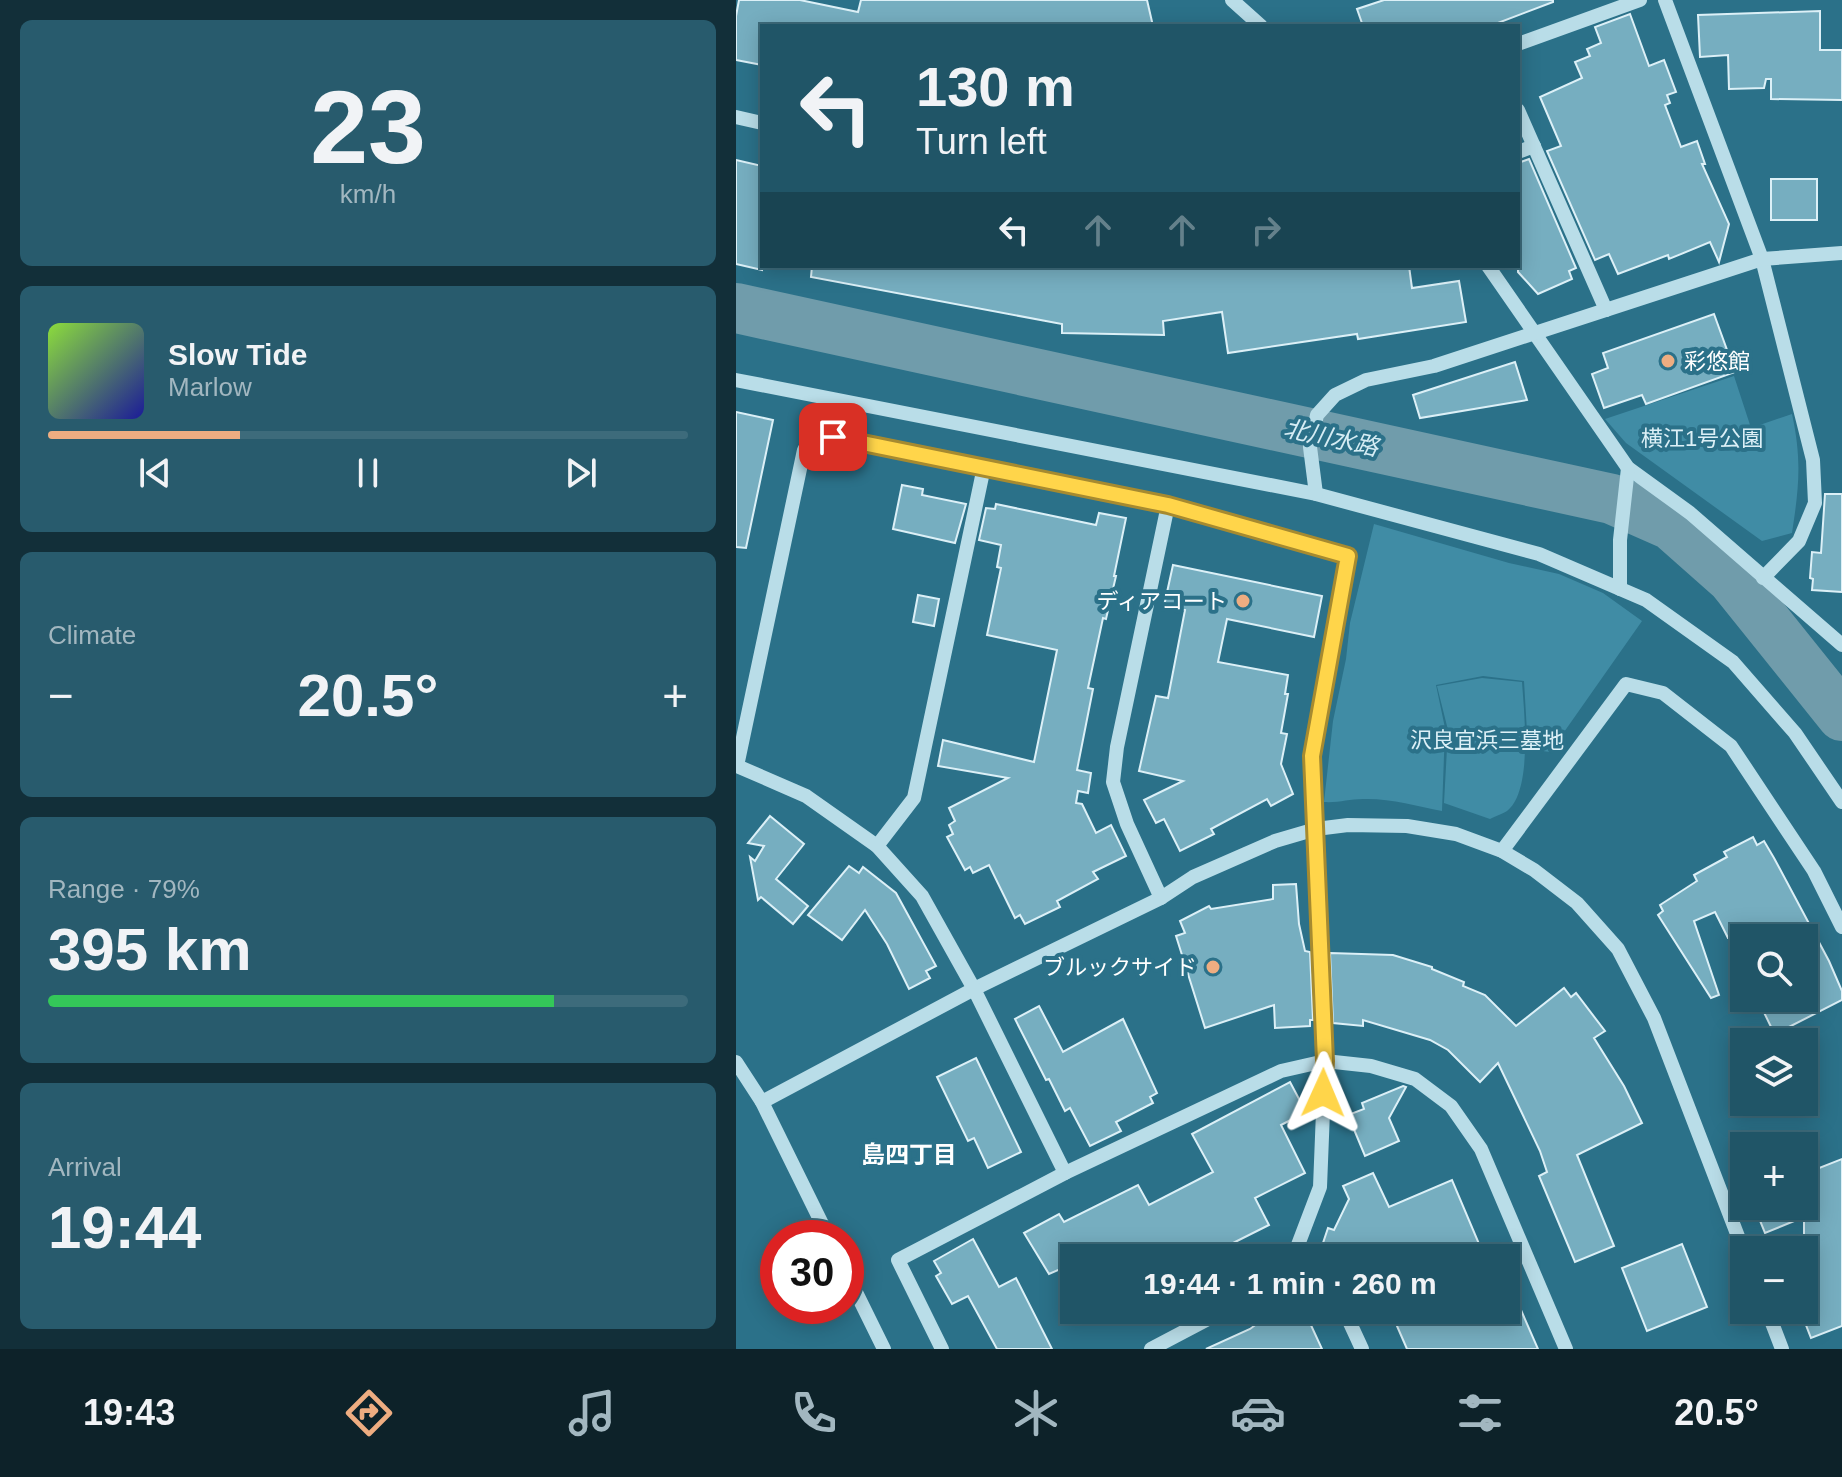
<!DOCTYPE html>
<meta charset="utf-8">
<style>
:root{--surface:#205567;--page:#285b6d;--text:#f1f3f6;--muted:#a2b7c0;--line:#3d6b7b;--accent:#eead81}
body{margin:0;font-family:Arial,"Noto Sans JP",sans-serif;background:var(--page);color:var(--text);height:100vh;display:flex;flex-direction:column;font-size:30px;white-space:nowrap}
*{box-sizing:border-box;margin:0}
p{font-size:26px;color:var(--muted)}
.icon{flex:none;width:44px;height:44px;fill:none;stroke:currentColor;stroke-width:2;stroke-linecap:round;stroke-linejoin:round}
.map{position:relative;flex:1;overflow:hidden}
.side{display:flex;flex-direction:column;gap:20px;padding:20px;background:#122f39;width:736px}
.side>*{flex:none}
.banner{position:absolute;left:24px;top:24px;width:760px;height:244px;border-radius:0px;box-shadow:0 4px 20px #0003,0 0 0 2px var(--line);background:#205567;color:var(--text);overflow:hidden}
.buttons{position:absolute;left:994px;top:924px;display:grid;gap:16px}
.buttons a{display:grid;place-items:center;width:88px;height:88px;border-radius:0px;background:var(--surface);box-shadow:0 4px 20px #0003,0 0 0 2px var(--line);font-size:40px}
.speed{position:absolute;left:24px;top:1220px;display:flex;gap:16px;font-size:40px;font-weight:700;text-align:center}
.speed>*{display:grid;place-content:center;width:104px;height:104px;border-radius:50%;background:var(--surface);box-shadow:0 4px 20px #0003,0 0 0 2px var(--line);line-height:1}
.speed .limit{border:12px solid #d22;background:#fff;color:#111}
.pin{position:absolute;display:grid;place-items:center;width:68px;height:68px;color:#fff;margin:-34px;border-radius:16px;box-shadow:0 4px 12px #0006}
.me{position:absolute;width:88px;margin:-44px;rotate:1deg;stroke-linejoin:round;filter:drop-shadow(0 0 6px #0008)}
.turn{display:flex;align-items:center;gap:28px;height:168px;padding:0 24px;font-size:36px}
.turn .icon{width:104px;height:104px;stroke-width:2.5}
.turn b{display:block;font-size:56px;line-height:68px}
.lanes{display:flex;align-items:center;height:76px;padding:0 24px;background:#0003;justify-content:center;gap:40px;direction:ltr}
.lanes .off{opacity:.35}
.big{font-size:60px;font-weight:700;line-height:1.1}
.side .card{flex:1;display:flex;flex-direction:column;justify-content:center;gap:12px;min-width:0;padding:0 28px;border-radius:12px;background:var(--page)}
.side .dial{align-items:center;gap:0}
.dial b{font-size:104px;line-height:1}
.song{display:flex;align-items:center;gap:24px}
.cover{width:96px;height:96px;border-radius:12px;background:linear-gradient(135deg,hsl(90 70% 55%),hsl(240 70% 35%))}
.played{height:8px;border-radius:4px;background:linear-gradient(90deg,var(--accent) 30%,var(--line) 30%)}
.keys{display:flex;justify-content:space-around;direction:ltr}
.heat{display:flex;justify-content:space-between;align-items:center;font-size:44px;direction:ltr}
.charge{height:12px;border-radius:6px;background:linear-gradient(90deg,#34c759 79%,var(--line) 0)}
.trip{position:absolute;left:324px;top:1244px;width:460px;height:80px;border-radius:0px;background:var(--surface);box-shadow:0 4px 20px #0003,0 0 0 2px var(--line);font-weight:700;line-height:80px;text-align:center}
.dock{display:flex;height:128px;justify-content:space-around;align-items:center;background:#0d2229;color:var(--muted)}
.dock .icon{width:56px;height:56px}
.dock .active{color:var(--accent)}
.dock b{font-size:36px;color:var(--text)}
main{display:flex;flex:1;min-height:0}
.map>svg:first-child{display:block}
</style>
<main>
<section class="side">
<div class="card dial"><b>23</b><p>km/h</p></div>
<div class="card">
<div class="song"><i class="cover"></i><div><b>Slow Tide</b><p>Marlow</p></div></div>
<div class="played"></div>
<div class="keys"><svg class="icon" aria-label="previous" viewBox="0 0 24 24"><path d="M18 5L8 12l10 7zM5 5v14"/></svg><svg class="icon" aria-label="pause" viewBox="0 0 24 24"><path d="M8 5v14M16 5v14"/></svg><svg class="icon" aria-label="next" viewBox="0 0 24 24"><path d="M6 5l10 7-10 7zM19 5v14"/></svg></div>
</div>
<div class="card"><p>Climate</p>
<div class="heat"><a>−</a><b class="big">20.5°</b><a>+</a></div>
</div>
<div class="card"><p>Range · 79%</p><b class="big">395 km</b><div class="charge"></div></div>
<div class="card"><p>Arrival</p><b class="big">19:44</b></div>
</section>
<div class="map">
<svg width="1106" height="1349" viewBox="0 0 1106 1349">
<rect width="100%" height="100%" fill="#2b7189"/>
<g fill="#408ca5">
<path d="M998 376 1015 428 1056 414C1066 460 1063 487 1056 533L1026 541 890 443 869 419Z"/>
<path d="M638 524 773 563 823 574 867 593 906 621 814 752 792 749 788 681 747 676 700 685 709 728 706 811C681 806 653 798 627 799 613 799 602 803 588 802L597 721 610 659 614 623Z"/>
<path d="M746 678 786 682C788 712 797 791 771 811 767 814 759 816 754 819L708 803 712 730 701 686Z"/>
</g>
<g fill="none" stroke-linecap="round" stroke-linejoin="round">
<polyline stroke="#709cab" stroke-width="50" points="0,308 876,499 935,525 996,579 1106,716"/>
</g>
<g fill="#76aec0" stroke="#dcf0f7" stroke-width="2">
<polygon points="3,0 64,0 122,12 125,0 411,0 417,26 26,26 26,65 0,60 0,16"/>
<polygon points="648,0 817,0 817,2 754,26 627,26 621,9"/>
<polygon points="1084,11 1084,50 1106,50 1106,100 1035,99 1035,79 1030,79 1028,88 993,89 992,55 964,57 962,15"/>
<polygon points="894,14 913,66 928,60 940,92 931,95 934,103 929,105 945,147 961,141 969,164 966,164 993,224 983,262 974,242 933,259 932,255 882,274 873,254 859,260 811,151 825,146 804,97 846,78 839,62 854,56 851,49 865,43 859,27"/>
<polygon points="793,159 840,268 833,271 836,279 802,294 782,272 782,163"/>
<polygon points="0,160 26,166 26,270 0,264"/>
<rect x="1035" y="179" width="46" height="41"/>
<polygon points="76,266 673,266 676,288 723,281 730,322 622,339 621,334 492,353 486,312 427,321 428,335 326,333 326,324 75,277"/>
<polygon points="978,314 999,372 910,404 906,395 868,408 856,374 872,368 867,353"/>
<polygon points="779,362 791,400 684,418 677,395"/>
<polygon points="0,412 37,420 10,548 0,547"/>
<polygon points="166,485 187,489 186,495 230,504 219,543 157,529"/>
<polygon points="1089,494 1106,494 1106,592 1076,590 1077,579 1074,578 1076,552 1085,553"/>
<polygon points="260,504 360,525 363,513 390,518 378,576 380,576 370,619 367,618 352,688 357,689 341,770 355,773 352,793 342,791 340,803 346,804 360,833 375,825 390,856 357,872 362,879 321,901 324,907 289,924 284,915 279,918 253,865 237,873 234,867 229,870 211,837 217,834 213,825 219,821 213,808 272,778 202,766 207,740 298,762 321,650 251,635 265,568 261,567 265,545 243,540 250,508 259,509"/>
<polygon points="437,565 586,596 578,637 491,619 482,662 552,675 549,694 552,694 545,733 551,734 545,764 557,794 535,806 531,799 475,829 478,834 444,851 428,819 420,823 408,800 447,781 403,771 420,696 432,698 449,610 428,606"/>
<polygon points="182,595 203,599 198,626 177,622"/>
<polygon points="34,816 68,844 40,879 72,906 57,924 25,897 22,900 14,857 19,861 28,846 12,843"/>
<polygon points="1017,837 1021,845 1028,841 1038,858 1093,961 1106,991 1106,1000 1045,1031 1044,1028 1037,1031 1021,998 1068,998 1068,938 992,938 979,912 958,921 983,995 975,998 922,915 927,911 924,905 961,881 958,875 991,857 988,852"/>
<polygon points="113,866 123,873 127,867 160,893 200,966 190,971 194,978 173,989 151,944 129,910 106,940 72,915"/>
<polygon points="560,884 563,924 569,951 574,952 577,1020 574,1020 574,1026 539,1028 538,1005 469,1028 440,936 449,933 444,921 473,906 475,909 537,899 537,885"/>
<polygon points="594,953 657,955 696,967 696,969 728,982 727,986 749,995 780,1026 828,988 835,997 840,993 869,1031 858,1038 888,1086 906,1123 841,1155 878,1246 839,1262 803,1176 811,1172 804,1151 762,1063 744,1082 712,1050 694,1040 627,1020 627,1026 597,1023"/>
<polygon points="303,1006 327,1052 387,1019 421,1093 414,1097 417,1103 380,1122 385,1131 354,1146 334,1108 329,1111 313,1079 310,1080 279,1019"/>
<polygon points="240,1058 285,1152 252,1168 238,1138 232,1141 201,1077"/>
<polygon points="554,1082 570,1112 545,1125 569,1173 519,1198 533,1225 493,1245 500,1258 364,1258 361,1253 349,1258 338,1258 338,1263 313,1274 288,1233 323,1214 328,1222 402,1185 413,1205 477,1172 456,1134"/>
<polygon points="667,1086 670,1087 653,1118 663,1141 629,1156 612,1115 628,1109 626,1103"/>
<polygon points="1106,1159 1106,1326 1075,1338 1068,1320 1068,1217 1029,1233 1018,1206 1068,1206 1068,1174"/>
<polygon points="637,1173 653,1207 716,1180 749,1258 592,1258 586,1246 592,1228 598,1230 613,1199 607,1186"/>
<polygon points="237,1239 263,1287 280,1278 316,1349 261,1349 232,1296 216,1304 200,1276 205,1273 198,1261"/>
<polygon points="946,1244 971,1307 911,1331 886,1268"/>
<polygon points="535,1310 564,1310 571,1324 574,1323 586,1349 470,1349 514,1329 522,1323 520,1318"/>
<polygon points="654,1310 785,1310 802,1349 671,1349"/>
</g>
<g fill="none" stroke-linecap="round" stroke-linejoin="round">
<g stroke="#b9dde8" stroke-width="14">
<polyline points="496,0 525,26"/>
<polyline points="929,0 1026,259 1077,460 1079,503 1063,541 1027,578"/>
<polyline points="782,44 904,0"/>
<polyline points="782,110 870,310"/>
<polyline points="0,117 26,123"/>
<polyline points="782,152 798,146"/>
<polyline points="752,266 892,468 954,513 1106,645"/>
<polyline points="0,380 580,494 803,554 910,600 997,662 1059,733 1106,802"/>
<polyline points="580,494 574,447 581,415 599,395 630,380 698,366 1026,259 1106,253"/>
<polyline points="884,589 884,540 892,468"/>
<polyline points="141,846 178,798 248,467"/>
<polyline points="766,851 890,684 927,693 995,746 1078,871 1106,927"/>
<polyline points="425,898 391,824 377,782 381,747 432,505"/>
<polyline points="0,1062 26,1102 93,1238"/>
<polyline points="26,1102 238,989 425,898 457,877 539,841 580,829 612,825 671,826 720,834 766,851 798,870 841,903 882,949 918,1018 1008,1252"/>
<polyline points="329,1173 238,989 186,896 141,846 70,796 1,766 68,450 97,437 432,505 612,556 576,756 589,1061 584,1187 557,1258"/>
<polyline points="110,1272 148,1349"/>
<polyline points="608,1310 626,1349"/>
<polyline points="1031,1310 1046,1349"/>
<polyline points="206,1349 162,1260 329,1173 545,1071 589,1061 635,1066 679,1079 715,1106 745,1149 830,1349"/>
<polyline points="415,1349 489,1310"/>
</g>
</g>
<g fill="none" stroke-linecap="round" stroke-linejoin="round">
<g stroke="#a68a30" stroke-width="20">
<polyline id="route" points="97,437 432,505 612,556 576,756 589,1061 587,1093"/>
</g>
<use href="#route" stroke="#ffd54a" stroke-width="14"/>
</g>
<g fill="#eead81" stroke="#2b7189" stroke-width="3">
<circle cx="932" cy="361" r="8"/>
<circle cx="507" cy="601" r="8"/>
<circle cx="477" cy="967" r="8"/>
</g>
<g text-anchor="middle" stroke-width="8" stroke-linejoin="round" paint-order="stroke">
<g font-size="22" fill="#fff" stroke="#2b7189" text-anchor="end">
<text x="948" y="369" text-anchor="start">彩悠館</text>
<text x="491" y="609">ディアコート</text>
<text x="461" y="975">ブルックサイド</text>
</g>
<g font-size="22" fill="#dcf0f7" stroke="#2b7189">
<text x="966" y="446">横江1号公園</text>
<text x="751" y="748">沢良宜浜三墓地</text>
</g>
<g font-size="24" font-style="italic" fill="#d6edf4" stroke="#2b7189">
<text transform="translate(595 438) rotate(12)" y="8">北川水路</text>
</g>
<g font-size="24" font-weight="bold" fill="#fff" stroke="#2b7189">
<text x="173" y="1163">島四丁目</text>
</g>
</g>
</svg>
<div class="buttons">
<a><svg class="icon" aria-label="search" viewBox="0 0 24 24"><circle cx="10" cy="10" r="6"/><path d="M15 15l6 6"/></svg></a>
<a><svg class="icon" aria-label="layers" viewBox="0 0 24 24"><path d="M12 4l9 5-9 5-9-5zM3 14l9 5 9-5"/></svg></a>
<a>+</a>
<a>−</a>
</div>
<div class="speed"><div class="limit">30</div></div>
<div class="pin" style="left:97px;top:437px;background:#d93025"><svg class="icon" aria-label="arrive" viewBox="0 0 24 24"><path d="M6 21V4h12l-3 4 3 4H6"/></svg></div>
<svg class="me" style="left:587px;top:1093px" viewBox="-20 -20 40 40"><path d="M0-17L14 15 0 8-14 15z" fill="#ffd54a" stroke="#fff" stroke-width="4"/></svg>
<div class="trip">19:44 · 1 min · 260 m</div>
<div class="banner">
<div class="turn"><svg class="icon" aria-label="left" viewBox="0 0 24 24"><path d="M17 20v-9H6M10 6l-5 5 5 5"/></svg><div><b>130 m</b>Turn left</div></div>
<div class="lanes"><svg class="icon" aria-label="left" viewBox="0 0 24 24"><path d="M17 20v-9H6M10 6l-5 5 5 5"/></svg><svg class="icon off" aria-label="ahead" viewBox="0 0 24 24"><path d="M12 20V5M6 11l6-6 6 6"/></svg><svg class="icon off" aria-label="ahead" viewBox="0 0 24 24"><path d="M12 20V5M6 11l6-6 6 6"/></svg><svg class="icon off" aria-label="right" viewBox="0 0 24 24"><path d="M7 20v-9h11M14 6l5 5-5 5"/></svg></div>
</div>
</div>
</main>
<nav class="dock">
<b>19:43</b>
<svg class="icon active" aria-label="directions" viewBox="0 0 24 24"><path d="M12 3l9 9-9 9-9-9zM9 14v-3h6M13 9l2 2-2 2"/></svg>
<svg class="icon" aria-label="music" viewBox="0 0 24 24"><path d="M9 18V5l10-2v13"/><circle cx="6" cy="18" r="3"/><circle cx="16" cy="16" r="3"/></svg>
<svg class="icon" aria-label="phone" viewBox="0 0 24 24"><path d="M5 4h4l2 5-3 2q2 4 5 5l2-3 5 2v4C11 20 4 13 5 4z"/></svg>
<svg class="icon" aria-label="climate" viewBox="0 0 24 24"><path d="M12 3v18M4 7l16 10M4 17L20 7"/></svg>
<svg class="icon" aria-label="car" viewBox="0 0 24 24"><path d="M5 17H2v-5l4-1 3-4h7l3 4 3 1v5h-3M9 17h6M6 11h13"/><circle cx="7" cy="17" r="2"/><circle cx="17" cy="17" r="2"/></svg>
<svg class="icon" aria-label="filters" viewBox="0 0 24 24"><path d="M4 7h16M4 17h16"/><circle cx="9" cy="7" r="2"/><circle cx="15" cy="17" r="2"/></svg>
<b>20.5°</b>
</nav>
